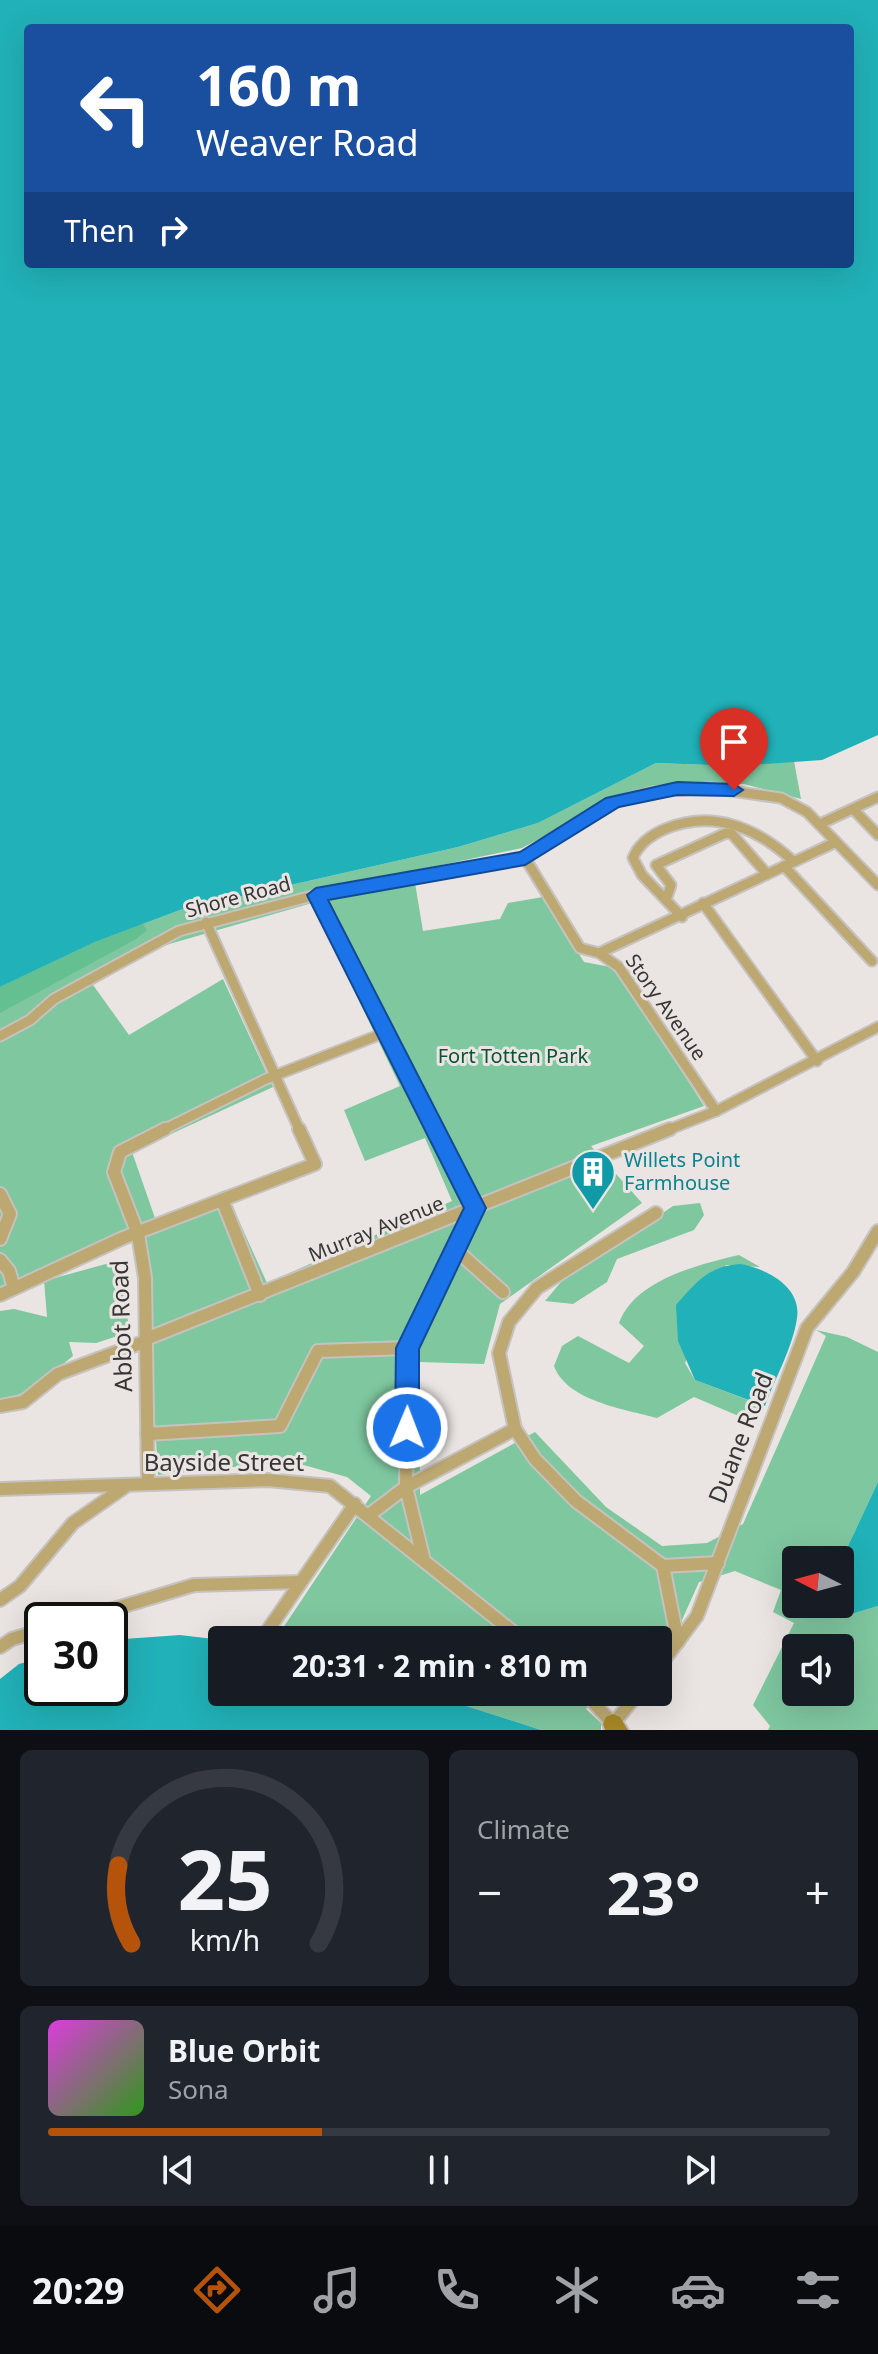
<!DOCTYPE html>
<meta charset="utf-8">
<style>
:root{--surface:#171b24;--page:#20242c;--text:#f1f3f6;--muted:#9ea1a6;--line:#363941;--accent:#b45309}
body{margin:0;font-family:"Noto Sans",sans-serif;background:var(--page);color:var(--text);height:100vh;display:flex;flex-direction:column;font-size:30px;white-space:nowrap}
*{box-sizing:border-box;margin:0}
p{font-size:26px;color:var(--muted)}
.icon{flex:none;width:44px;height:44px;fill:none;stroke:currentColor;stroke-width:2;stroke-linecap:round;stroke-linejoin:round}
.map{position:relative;height:1730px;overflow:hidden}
.sheet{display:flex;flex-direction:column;gap:20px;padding:20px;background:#0d0f14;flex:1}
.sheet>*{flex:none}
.banner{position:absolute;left:24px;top:24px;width:830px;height:244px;border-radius:8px;box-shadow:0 8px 32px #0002;background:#1a4fa0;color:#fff;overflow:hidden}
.needle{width:52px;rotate:276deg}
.fabs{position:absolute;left:782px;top:1546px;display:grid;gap:16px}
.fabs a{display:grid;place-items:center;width:72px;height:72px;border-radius:8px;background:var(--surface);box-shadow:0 8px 32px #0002;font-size:40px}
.speed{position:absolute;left:24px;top:1602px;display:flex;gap:16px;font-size:40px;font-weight:700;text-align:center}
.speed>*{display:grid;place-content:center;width:104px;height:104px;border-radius:50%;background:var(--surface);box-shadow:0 8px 32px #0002;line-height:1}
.speed .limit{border:4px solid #111;border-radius:12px;background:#fff;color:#111}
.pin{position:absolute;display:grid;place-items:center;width:68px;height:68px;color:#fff;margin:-82px -34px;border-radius:50% 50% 50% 0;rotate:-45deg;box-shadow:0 0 8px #0007}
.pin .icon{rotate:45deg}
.me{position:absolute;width:88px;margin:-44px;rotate:1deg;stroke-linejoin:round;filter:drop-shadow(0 0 6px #0008)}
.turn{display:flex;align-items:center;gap:28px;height:168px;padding:0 40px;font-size:36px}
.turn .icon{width:104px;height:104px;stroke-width:2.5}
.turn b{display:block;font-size:56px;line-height:68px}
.then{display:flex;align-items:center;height:76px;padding:0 40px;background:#0003;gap:16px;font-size:30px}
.big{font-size:60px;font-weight:700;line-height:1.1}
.sheet .card{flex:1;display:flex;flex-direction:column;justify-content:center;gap:12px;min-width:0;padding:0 28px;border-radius:12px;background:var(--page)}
.sheet .dial{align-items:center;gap:0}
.dial svg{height:208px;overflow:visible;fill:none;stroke:var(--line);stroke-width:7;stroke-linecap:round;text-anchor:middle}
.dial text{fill:var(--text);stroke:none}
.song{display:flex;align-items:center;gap:24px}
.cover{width:96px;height:96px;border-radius:12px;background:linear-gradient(135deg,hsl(300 70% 55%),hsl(110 70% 35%))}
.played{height:8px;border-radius:4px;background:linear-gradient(90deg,var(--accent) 35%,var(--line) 35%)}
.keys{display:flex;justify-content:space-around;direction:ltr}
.heat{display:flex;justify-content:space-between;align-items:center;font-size:44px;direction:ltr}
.sheet .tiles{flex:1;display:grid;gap:20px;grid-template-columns:1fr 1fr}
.card:last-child{grid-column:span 2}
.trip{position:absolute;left:208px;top:1626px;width:464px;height:80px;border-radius:8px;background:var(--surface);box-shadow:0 8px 32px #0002;font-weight:700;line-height:80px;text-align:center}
.tab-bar{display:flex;height:128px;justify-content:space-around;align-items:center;background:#090b0e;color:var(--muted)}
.tab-bar .icon{width:56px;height:56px}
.tab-bar .selected{color:var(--accent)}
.tab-bar b{font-size:36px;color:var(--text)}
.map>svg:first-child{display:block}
</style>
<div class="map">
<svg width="878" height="1730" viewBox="0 0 878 1730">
<rect width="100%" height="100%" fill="#eae5e2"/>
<g fill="#7ec79f" fill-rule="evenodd">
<path d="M794 761 801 799 744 784 672 783 628 792 522 848 413 871 423 931 500 919 508 903 543 897 584 962 616 968 704 1106 591 1146 642 1203 500 1304 484 1364 419 1362 420 1495 535 1432 606 1507 662 1546 707 1543 743 1524 826 1336 816 1330 847 1337 878 1352V1482L840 1563V1560H796V1604H833L838 1618 878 1606V1730H768L770 1726 753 1705 794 1623 773 1612 781 1590 735 1571 699 1582 682 1620 658 1643V1640H275L371 1496 347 1477 289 1461 158 1475 144 1223 0 1288V987L95 942 180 910 458 847 538 823 656 763 737 766ZM312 903 400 1086 344 1110 365 1161 425 1138 452 1201 267 1283 225 1190 156 1221 132 1152 273 1087 223 979 129 1035 93 985 159 947ZM796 1648H840V1692H796Z"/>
<polygon points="700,1203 704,1215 694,1230 617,1259 607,1282 573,1304 545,1301 561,1282 673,1206"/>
<path d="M739 1255 760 1267 726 1265 685 1363 695 1380 761 1405 748 1420 694 1397 657 1418C624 1409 567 1401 554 1366L562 1346 578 1336 629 1363 644 1346 619 1323C635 1280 697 1265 739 1255Z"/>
<polygon points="113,1262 118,1265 130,1332 96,1343 69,1342 73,1356 29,1391 0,1401 0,1311 14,1309 47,1317 44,1281"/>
<polygon points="423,1692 605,1692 586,1709 601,1723 601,1730 541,1730"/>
</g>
<polygon fill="#64bf91" points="143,924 147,930 136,939 0,1013 0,987 95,942"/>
<g fill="#21b1b8" fill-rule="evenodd">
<path d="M0 0H878V735L822 760 737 766 656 763 538 823 458 847 180 910 95 942 0 987ZM28 28H850V264H28Z"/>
<path d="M740 1264C765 1268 802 1286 797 1318 793 1347 775 1378 765 1406L695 1380 678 1341 676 1305C696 1282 709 1266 740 1264Z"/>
<polygon points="878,1482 878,1606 838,1618 833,1604 840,1604 840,1563"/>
<polygon points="180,1635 222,1640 222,1692 423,1692 541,1730 0,1730 0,1679 19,1664 42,1658 42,1688 110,1688 110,1640"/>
</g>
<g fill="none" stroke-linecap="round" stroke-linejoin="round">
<g stroke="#c6c2bf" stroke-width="13">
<g id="street-far1">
<polyline points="853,809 878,835"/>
<polyline points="820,824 878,797"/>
<polyline points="525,858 580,948 599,953 619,967 716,1111"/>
<polyline points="784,866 872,961"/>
<polyline points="316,895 436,1131"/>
<polyline points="667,897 671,885 656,865 726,833 732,834 767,874"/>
<polyline points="703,903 817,1061"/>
<path d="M682 917 642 875 633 858C639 843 651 835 665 829 713 809 757 828 793 861"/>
<polyline points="206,922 300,1131"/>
<polyline points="599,953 836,842"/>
<polyline points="0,1036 30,1020 54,999 179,931 316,895 525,858 613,803 652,792 710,788 781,798 807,812 878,885"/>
<polyline points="161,1131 266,1079 384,1033"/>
<polyline points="665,1131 716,1111 878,1027"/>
</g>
</g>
<g stroke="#c6c2bf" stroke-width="16">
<g id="street">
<polyline points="435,1129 475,1208"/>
<polyline points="0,1194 10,1214 0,1239"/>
<polyline points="223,1202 260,1295"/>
<polyline points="656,1213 537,1288 509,1322 499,1353 515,1429 535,1459 576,1501 663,1566 678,1642"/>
<polyline points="455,1249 503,1292"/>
<polyline points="0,1260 9,1271 14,1288"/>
<polyline points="0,1295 123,1238 315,1164 299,1129"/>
<polyline points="146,1339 670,1129"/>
<polyline points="0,1406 23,1402 58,1374 146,1341"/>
<polyline points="147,1434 280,1426 318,1351 408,1348"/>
<polyline points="148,1484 145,1278 138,1234 114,1172 120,1152 165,1129"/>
<polyline points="0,1489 268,1480 330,1486 523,1640"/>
<polyline points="369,1515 406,1487 515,1429"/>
<polyline points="423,1557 406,1487 408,1348 475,1208"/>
<polyline points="663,1566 718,1563"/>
<polyline points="0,1600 20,1586 73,1523 126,1486"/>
<polyline points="77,1620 194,1585 300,1582"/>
<polyline points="261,1640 355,1504"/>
<polyline points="0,1647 12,1639 42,1630"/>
<polyline points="658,1668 697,1616 807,1328 853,1272 878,1231"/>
<polyline points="584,1692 613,1724 639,1692"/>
</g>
</g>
<g stroke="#c6c2bf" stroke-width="4">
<polygon id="secondary" points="613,1714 620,1717 628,1730 605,1730 603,1724 606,1717"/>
</g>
<use href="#street-far1" stroke="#bca870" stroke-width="9"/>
<use href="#street" stroke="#bca870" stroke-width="12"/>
<use href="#secondary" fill="#a78827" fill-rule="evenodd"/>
</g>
<polygon fill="#1a73e8" stroke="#114b97" stroke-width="2" points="677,782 734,784 743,790 734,796 677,795 619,807 525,865 328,900 486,1208 419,1349 419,1428 415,1437 407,1440 398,1437 395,1428 396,1348 464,1208 307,895 316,888 520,852 606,798"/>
<defs>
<g id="building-pin" transform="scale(2.3)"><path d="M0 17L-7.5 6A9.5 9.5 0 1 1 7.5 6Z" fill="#0f9aa8" stroke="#eae5e2"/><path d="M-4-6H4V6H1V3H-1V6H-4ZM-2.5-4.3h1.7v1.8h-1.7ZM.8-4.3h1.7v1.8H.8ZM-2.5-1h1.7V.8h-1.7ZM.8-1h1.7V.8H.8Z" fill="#fff"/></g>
</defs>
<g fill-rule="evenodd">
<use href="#building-pin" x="593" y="1172"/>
</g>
<g text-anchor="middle" stroke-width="6" stroke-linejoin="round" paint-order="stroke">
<g font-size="20" fill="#383635" stroke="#eae5e2">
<text transform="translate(238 897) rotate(-15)" y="7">Shore Road</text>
<text transform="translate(666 1007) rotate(55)" y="7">Story Avenue</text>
<text transform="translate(376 1229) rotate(-22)" y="7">Murray Avenue</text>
</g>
<g font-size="20" fill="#0a5436" stroke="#eae5e2">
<text x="513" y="1063">Fort Totten Park</text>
</g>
<g font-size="20" fill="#0d838f" stroke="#eae5e2" text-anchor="start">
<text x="624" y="1167">Willets Point<tspan x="624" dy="23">Farmhouse</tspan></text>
</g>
<g font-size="24" fill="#383635" stroke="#eae5e2">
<text transform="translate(122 1326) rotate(-92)" y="8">Abbot Road</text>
<text transform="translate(741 1438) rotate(-69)" y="8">Duane Road</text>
<text x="224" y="1471">Bayside Street</text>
</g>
</g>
</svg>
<div class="fabs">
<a><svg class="needle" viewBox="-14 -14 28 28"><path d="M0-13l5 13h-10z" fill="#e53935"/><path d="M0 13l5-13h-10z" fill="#9ea1a6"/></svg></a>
<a><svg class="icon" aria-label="sound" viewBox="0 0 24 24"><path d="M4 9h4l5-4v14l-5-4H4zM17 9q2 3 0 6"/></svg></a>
</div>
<div class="speed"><div class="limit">30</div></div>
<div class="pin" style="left:734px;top:790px;background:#d93025"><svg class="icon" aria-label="arrive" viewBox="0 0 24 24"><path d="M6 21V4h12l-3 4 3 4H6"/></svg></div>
<svg class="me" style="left:407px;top:1428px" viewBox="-20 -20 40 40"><circle r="17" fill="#1a73e8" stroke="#fff" stroke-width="3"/><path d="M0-11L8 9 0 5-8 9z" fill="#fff"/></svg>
<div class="trip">20:31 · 2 min · 810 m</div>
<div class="banner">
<div class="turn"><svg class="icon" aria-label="left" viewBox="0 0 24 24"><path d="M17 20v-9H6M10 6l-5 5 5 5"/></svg><div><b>160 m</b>Weaver Road</div></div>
<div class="then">Then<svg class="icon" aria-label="right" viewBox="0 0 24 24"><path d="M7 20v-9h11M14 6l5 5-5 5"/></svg></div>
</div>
</div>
<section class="sheet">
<div class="tiles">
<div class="card dial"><svg viewBox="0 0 100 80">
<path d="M14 69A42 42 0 1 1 86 69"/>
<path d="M14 69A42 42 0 0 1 9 39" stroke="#b45309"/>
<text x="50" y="56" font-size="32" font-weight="700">25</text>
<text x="50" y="72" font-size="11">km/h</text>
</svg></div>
<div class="card"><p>Climate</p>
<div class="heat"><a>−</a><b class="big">23°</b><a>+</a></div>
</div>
<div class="card">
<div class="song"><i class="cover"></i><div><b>Blue Orbit</b><p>Sona</p></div></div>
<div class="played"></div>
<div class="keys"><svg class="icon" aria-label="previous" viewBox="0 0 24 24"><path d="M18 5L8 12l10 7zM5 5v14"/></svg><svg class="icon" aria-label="pause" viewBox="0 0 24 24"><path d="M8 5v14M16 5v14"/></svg><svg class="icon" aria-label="next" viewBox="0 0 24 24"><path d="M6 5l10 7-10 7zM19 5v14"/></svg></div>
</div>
</div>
</section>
<nav class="tab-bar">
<b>20:29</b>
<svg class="icon selected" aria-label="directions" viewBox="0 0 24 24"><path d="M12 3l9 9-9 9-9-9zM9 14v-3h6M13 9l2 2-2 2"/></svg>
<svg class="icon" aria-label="music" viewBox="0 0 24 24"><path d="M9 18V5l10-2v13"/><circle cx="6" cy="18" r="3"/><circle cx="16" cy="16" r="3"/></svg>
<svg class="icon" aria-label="phone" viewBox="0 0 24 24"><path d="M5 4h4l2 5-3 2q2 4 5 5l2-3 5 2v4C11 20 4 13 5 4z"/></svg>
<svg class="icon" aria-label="climate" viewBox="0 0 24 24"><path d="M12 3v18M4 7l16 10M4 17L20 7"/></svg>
<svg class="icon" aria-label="car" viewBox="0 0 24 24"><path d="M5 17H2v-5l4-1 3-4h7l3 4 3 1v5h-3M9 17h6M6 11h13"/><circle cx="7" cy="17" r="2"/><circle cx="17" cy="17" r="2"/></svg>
<svg class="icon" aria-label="filters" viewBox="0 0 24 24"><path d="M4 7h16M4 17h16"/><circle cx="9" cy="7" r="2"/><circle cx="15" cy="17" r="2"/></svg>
</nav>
